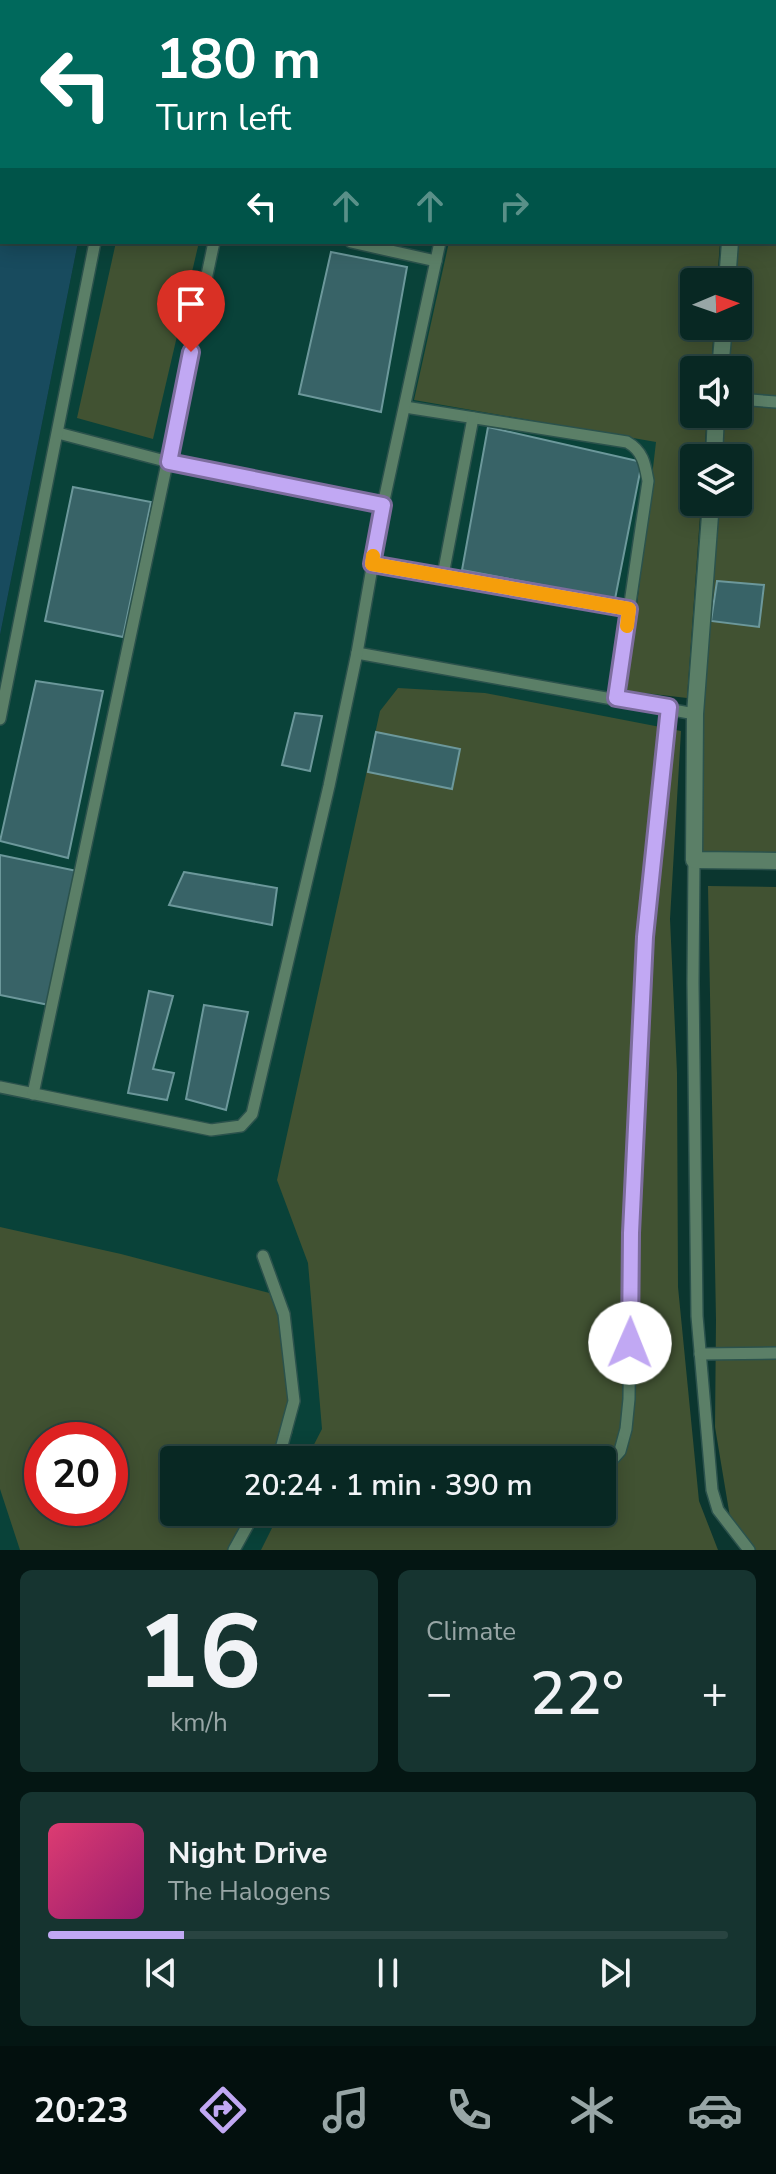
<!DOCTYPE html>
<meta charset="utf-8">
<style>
:root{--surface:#082823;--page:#163430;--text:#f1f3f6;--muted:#98a6a6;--line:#294441;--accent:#c1a8f3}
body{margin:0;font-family:"Nunito Sans",sans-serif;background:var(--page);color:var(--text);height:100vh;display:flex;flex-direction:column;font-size:30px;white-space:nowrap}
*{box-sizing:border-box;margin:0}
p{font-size:26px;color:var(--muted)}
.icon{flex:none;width:44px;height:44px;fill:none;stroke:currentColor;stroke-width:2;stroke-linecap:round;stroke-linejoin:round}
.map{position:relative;height:1550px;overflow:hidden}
.side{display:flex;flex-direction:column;gap:20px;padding:20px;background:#041613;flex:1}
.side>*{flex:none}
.guide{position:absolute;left:0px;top:0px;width:776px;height:244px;box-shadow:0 4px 20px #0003,0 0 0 2px var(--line);background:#00695c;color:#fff;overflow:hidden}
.needle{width:52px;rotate:88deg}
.fabs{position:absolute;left:680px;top:268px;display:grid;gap:16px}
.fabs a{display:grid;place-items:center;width:72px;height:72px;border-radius:8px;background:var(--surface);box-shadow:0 4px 20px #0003,0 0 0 2px var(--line);font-size:40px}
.speed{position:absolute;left:24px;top:1422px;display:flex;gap:16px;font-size:40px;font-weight:700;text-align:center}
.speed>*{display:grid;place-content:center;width:104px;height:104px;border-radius:50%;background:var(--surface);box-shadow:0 4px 20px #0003,0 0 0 2px var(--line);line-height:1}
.speed .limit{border:12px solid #d22;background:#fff;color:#111}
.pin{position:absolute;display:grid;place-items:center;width:68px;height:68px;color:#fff;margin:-82px -34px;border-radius:50% 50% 50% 0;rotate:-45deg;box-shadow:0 0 8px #0007}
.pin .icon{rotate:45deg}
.me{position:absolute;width:88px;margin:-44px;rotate:1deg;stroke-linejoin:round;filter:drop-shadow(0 0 6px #0008)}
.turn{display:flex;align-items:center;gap:28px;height:168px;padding:0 24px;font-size:36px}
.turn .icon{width:104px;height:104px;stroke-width:2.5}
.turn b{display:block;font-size:56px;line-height:68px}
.lanes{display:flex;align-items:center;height:76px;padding:0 24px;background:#0003;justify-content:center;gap:40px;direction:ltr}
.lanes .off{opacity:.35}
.big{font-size:60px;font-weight:600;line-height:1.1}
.side .card{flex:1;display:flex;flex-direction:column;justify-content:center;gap:12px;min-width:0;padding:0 28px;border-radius:12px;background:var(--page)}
.side .dial{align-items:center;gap:0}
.dial b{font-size:104px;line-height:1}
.song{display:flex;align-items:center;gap:24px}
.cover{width:96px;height:96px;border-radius:12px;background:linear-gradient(135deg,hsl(340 70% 55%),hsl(320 70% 35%))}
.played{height:8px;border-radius:4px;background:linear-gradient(90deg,var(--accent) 20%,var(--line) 20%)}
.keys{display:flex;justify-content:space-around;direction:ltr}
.heat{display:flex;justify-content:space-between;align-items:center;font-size:44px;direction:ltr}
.side .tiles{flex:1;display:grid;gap:20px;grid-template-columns:1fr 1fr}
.card:last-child{grid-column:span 2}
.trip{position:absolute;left:160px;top:1446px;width:456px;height:80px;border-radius:8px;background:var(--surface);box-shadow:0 4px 20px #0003,0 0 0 2px var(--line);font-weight:600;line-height:80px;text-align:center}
.menu{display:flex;height:128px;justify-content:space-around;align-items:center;background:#03100e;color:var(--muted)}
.menu .icon{width:56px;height:56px}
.menu .active{color:var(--accent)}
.menu b{font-size:36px;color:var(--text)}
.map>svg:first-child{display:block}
</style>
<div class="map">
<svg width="776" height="1550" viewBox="0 0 776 1550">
<rect width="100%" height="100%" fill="#0b362f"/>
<path fill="#094239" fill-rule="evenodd" d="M78 242H689L661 706 657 886 664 1550H0V635ZM42 1440H110V1508H42ZM174 1460H602V1512H174Z"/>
<g fill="#415232" fill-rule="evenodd">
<polygon points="157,0 736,0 157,2"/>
<polygon points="745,0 776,0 776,861 694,860 711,502 738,502 738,458 714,458 716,414 738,414 738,370 719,370 722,326 738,326 738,282 725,282 728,242 774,242 774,2"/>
<polygon points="116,242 199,242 153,439 77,418"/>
<polygon points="449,242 720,242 717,282 694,282 694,326 714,326 711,370 694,370 694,414 707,414 704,458 694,458 694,502 701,502 687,698 627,691 656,442 414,400"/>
<polygon points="398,688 485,693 681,731 670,919 677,1073 678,1287 699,1501 718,1550 261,1550 280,1512 602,1512 602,1460 306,1460 322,1429 308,1263 277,1180 380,711"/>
<polygon points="708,886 776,887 776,1550 749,1550 732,1529 715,1427 716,1320"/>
<path d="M0 1227 121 1254 281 1296 294 1383 293 1432 281 1460H174V1512H255L234 1550H20L0 1489ZM42 1440H110V1508H42Z"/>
</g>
<polygon fill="#184b5e" points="0,0 127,0 2,2 2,242 78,242 0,635"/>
<g fill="#386367" stroke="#6c989b" stroke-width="2">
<polygon points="331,252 407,267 381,412 299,394"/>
<polygon points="488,427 642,462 615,599 462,570"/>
<polygon points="73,487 151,502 123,637 45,621"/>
<polygon points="717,581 764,585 759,627 711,621"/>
<polygon points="36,681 103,691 68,858 0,841"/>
<polygon points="295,713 322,716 310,771 282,765"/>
<polygon points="376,732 460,749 452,789 368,772"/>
<polygon points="0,855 77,871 49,1005 0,995"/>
<polygon points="184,872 277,888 272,925 169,905"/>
<polygon points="149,991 173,996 153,1069 174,1073 167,1100 128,1093"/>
<polygon points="204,1005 248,1012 226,1110 186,1099"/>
</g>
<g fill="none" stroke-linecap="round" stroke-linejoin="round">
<g stroke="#2b524c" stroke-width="14">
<g id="lane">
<polyline points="145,2 145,0"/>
<polyline points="351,242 436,261"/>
<polyline points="738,399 776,402"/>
<path d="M405 407 627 442C643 451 645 464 648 481L616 698"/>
<polyline points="58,433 169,462 383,505"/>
<polyline points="372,564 629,609"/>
<polyline points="443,575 473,418"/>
<polyline points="357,653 695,714"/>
<polyline points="0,719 95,242"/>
<polyline points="694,860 693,983 697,1316 712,1490 718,1510 749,1550"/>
<polyline points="0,1087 211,1130 241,1126 252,1114 329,786 357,653 383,505 440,242"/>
<polyline points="33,1094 214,242"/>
<polyline points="263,1256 284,1314 294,1401 278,1460"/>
<polyline points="700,1354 776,1353"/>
<polyline points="602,1471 620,1451 626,1429 629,1399 631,1233 645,937 669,707"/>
<polyline points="234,1550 255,1512"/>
</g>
</g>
<g stroke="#2b524c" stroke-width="19">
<g id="street">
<polyline points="745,2 745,0"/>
<polyline points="774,83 776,83"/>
<polyline points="727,282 730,242"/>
<polyline points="720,370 724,326"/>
<polyline points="714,458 716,414"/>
<polyline points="711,502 695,714 694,860 776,861"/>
</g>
</g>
<use href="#lane" stroke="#5b7f67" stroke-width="11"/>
<use href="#street" stroke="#5b7f67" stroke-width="16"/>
</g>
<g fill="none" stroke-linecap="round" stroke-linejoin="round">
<g stroke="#7d6d9e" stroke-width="20">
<polyline id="route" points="191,352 169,462 383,505 372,564 629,609 616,698 669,707 645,937 631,1233 630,1343"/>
</g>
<use href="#route" stroke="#c1a8f3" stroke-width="14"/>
<polyline stroke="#f59e0b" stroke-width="14" points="373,556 372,564 629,609 627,626"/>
</g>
</svg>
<div class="fabs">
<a><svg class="needle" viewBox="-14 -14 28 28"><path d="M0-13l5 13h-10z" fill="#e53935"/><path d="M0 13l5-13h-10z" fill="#98a6a6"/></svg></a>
<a><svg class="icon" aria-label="sound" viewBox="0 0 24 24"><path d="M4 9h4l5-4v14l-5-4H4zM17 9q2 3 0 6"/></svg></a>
<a><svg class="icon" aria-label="layers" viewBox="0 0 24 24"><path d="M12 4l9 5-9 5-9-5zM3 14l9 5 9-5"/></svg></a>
</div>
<div class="speed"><div class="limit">20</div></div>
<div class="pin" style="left:191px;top:352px;background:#d93025"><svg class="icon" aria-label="arrive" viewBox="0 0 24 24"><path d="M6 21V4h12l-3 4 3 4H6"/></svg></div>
<svg class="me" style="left:630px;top:1343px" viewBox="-20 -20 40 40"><circle r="19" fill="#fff"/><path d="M0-13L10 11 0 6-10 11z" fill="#c1a8f3"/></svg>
<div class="trip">20:24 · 1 min · 390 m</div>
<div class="guide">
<div class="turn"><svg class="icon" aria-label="left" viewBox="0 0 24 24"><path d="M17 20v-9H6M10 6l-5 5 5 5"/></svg><div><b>180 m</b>Turn left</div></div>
<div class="lanes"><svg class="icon" aria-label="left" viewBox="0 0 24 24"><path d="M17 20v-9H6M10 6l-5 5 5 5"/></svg><svg class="icon off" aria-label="ahead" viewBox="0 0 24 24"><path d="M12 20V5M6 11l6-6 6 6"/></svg><svg class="icon off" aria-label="ahead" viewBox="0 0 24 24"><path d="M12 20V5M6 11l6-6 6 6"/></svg><svg class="icon off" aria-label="right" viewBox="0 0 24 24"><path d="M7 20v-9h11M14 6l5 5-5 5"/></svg></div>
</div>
</div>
<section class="side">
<div class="tiles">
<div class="card dial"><b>16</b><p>km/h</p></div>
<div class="card"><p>Climate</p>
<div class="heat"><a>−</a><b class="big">22°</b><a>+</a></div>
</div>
<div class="card">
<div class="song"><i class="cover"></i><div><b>Night Drive</b><p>The Halogens</p></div></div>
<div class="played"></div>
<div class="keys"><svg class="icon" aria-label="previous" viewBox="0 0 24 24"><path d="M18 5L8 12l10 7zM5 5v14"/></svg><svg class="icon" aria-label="pause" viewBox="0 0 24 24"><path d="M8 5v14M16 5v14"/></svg><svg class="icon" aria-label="next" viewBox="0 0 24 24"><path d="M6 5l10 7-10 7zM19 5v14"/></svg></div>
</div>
</div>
</section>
<nav class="menu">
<b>20:23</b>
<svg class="icon active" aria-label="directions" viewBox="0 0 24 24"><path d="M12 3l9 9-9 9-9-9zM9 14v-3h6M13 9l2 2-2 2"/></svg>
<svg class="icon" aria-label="music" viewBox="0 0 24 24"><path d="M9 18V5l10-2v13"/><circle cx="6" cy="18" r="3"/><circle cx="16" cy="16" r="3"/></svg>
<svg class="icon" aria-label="phone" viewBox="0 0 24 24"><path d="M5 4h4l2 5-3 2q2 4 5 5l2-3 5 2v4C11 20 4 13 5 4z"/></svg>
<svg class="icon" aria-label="climate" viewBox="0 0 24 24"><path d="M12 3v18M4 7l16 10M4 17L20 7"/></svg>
<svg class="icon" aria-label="car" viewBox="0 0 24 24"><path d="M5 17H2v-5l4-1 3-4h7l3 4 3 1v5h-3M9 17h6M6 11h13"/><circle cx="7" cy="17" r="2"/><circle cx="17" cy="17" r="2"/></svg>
</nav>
